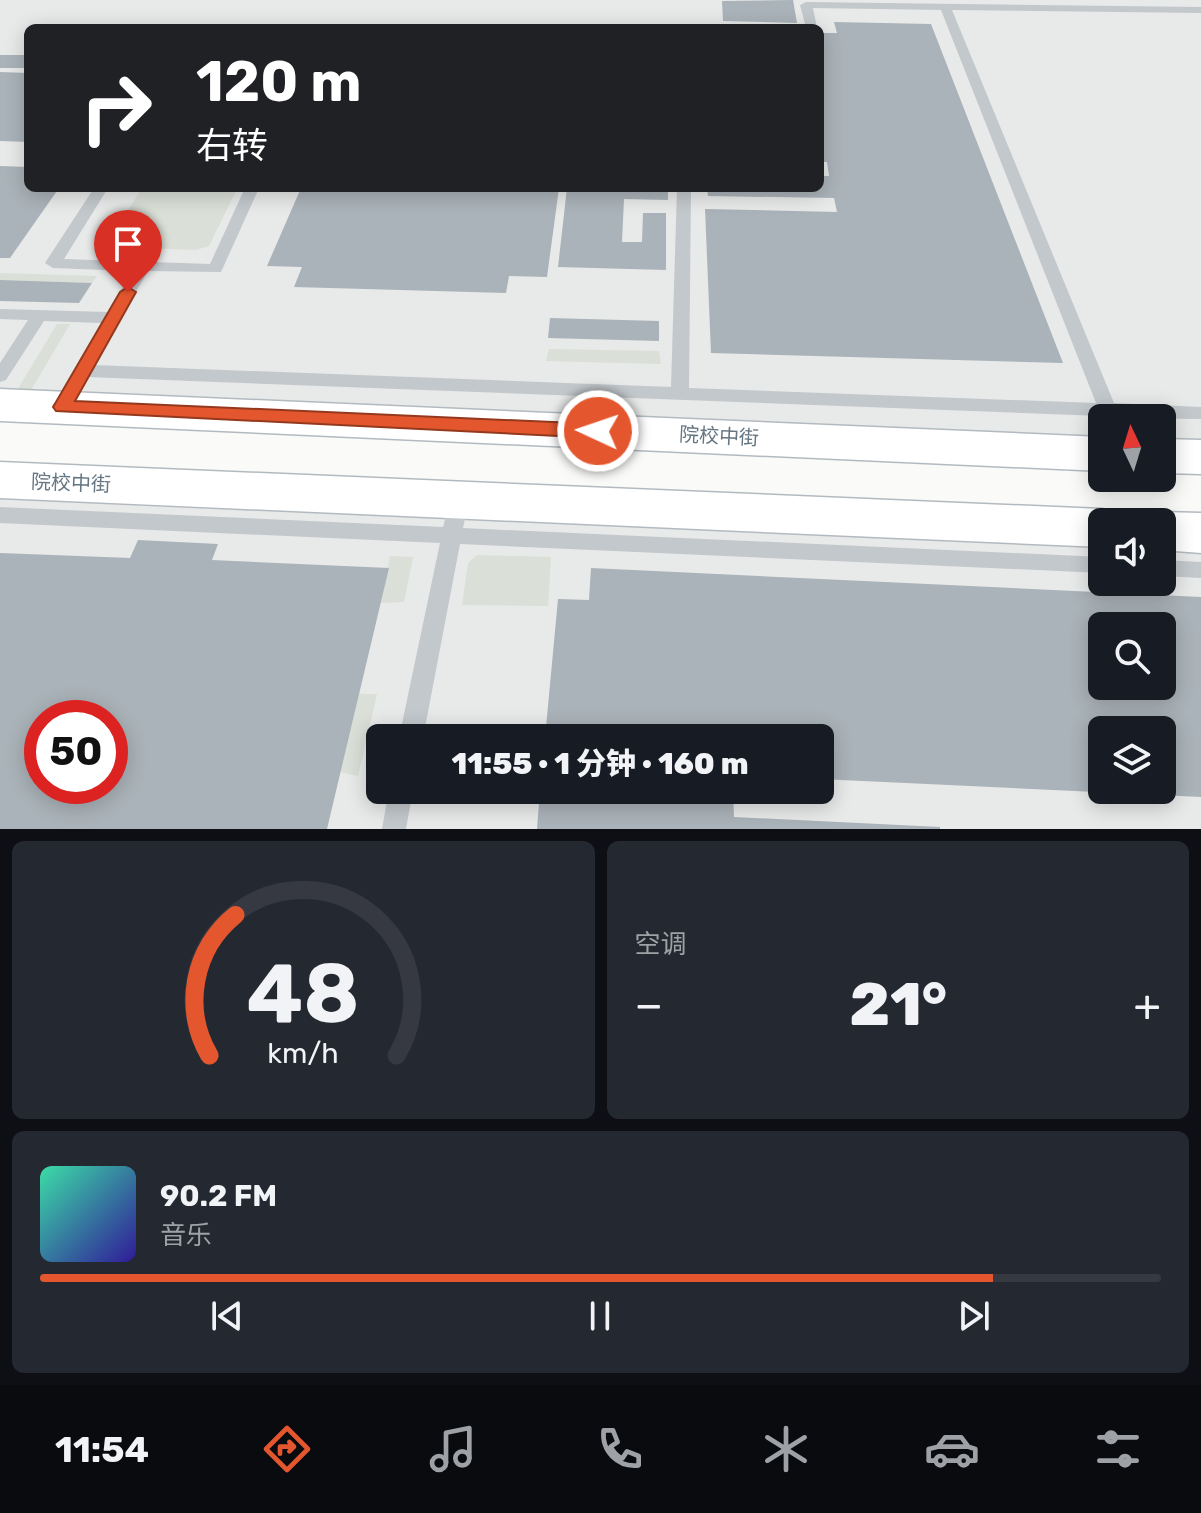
<!DOCTYPE html>
<html lang="zh">
<meta charset="utf-8">
<style>
:root{--surface:#171b24;--page:#242831;--text:#f1f3f6;--muted:#9ea1a6;--line:#363941;--accent:#e4572e}
body{margin:0;font-family:Rubik,"Noto Sans SC",sans-serif;background:var(--page);color:var(--text);height:100vh;display:flex;flex-direction:column;font-size:30px;white-space:nowrap}
*{box-sizing:border-box;margin:0}
p{font-size:26px;color:var(--muted)}
.icon{flex:none;width:44px;height:44px;fill:none;stroke:currentColor;stroke-width:2;stroke-linecap:round;stroke-linejoin:round}
.map{position:relative;height:829px;overflow:hidden}
.side{display:flex;flex-direction:column;gap:12px;padding:12px;background:#0d0f14;flex:1}
.side>*{flex:none}
.banner{position:absolute;left:24px;top:24px;width:800px;height:168px;border-radius:12px;box-shadow:0 4px 20px #0003;background:#202124;color:#fff;overflow:hidden}
.needle{width:52px;rotate:356deg}
.controls{position:absolute;left:1088px;top:404px;display:grid;gap:16px}
.controls a{display:grid;place-items:center;width:88px;height:88px;border-radius:12px;background:var(--surface);box-shadow:0 4px 20px #0003;font-size:40px}
.speed{position:absolute;left:24px;top:700px;display:flex;gap:16px;font-size:40px;font-weight:700;text-align:center}
.speed>*{display:grid;place-content:center;width:104px;height:104px;border-radius:50%;background:var(--surface);box-shadow:0 4px 20px #0003;line-height:1}
.speed .limit{border:12px solid #d22;background:#fff;color:#111}
.pin{position:absolute;display:grid;place-items:center;width:68px;height:68px;color:#fff;margin:-82px -34px;border-radius:50% 50% 50% 0;rotate:-45deg;box-shadow:0 0 8px #0007}
.pin .icon{rotate:45deg}
.me{position:absolute;width:88px;margin:-44px;rotate:273deg;stroke-linejoin:round;filter:drop-shadow(0 0 6px #0008)}
.turn{display:flex;align-items:center;gap:28px;height:168px;padding:0 40px;font-size:36px}
.turn .icon{width:104px;height:104px;stroke-width:2.5}
.turn b{display:block;font-size:56px;line-height:68px}
.big{font-size:60px;font-weight:800;line-height:1.1}
.side .card{flex:1;display:flex;flex-direction:column;justify-content:center;gap:12px;min-width:0;padding:0 28px;border-radius:12px;background:var(--page)}
.side .dial{align-items:center;gap:0}
.dial svg{height:208px;overflow:visible;fill:none;stroke:var(--line);stroke-width:7;stroke-linecap:round;text-anchor:middle}
.dial text{fill:var(--text);stroke:none}
.song{display:flex;align-items:center;gap:24px}
.cover{width:96px;height:96px;border-radius:12px;background:linear-gradient(135deg,hsl(160 70% 55%),hsl(250 70% 35%))}
.played{height:8px;border-radius:4px;background:linear-gradient(90deg,var(--accent) 85%,var(--line) 85%)}
.keys{display:flex;justify-content:space-around;direction:ltr}
.heat{display:flex;justify-content:space-between;align-items:center;font-size:44px;direction:ltr}
.side .tiles{flex:1;display:grid;gap:12px;grid-template-columns:1fr 1fr}
.card:last-child{grid-column:span 2}
.trip{position:absolute;left:366px;top:724px;width:468px;height:80px;border-radius:12px;background:var(--surface);box-shadow:0 4px 20px #0003;font-weight:800;line-height:80px;text-align:center}
.tabs{display:flex;height:128px;justify-content:space-around;align-items:center;background:#090b0e;color:var(--muted)}
.tabs .icon{width:56px;height:56px}
.tabs .selected{color:var(--accent)}
.tabs b{font-size:36px;color:var(--text)}
.map>svg:first-child{display:block}
</style>
<div class="map">
<svg width="1201" height="829" viewBox="0 0 1201 829">
<rect width="100%" height="100%" fill="#fafaf8"/>
<g fill="#e8e9e9" fill-rule="evenodd">
<path d="M0 0H1201V448L1162 447V418H1102V444L0 391ZM28 28H820V188H28Z"/>
<path d="M0 499 1102 542V582H1162V544L1201 546V829H0ZM1102 626H1162V686H1102ZM42 718H110V786H42ZM1102 730H1162V790H1102ZM380 738H820V790H380Z"/>
</g>
<g fill="#dadfd7">
<polygon points="142,188 234,188 236,191 209,246 196,250 113,247 109,241"/>
<polygon points="0,273 97,276 92,283 0,280"/>
<polygon points="57,324 70,324 30,392 16,392"/>
<polygon points="549,349 659,351 661,364 546,361"/>
<polygon points="477,555 551,557 548,606 462,605 468,563"/>
<polygon points="390,556 413,557 404,602 381,603"/>
<polygon points="359,694 377,694 358,776 340,772"/>
</g>
<g fill="#aab3b9" fill-rule="evenodd">
<polygon points="793,0 797,23 723,21 722,1"/>
<polygon points="834,22 931,24 1063,363 711,353 705,209 837,212 834,198 708,196 707,188 820,188 820,176 829,176 827,162 820,162 820,33 837,33"/>
<rect x="0" y="55" width="28" height="13"/>
<polygon points="0,72 28,73 28,142 0,141"/>
<polygon points="0,166 28,167 28,188 59,188 10,258 0,258"/>
<polygon points="301,188 559,188 547,277 509,276 506,293 294,287 302,267 267,266"/>
<polygon points="567,188 668,188 668,200 624,199 622,242 642,242 643,213 666,213 666,270 558,267"/>
<polygon points="0,280 92,283 79,303 0,301"/>
<polygon points="550,318 659,321 659,341 548,338"/>
<path d="M138 540 218 544 212 560 389 568 327 829H0V553L130 558ZM42 718H110V786H42Z"/>
<path d="M591 568 1201 597V797L820 779V738H545L558 599 589 600ZM1102 626H1162V686H1102ZM1102 730H1162V790H1102Z"/>
<polygon points="540,790 733,790 734,817 940,827 940,829 537,829"/>
</g>
<g fill="none" stroke-linecap="round" stroke-linejoin="round">
<g stroke="#b3babf" stroke-width="3">
<g id="secondary">
<polygon points="0,389 1102,437 1102,471 0,421"/>
<polygon points="1162,439 1201,440 1201,474 1162,473"/>
<polygon points="0,462 1102,509 1119,514 1123,522 1102,522 1102,547 0,498"/>
<polygon points="1162,512 1201,513 1201,553 1162,550 1162,522 1142,522 1145,517"/>
</g>
</g>
<g fill="#c3c8cc" fill-rule="evenodd">
<polygon points="806,2 1201,7 1201,13 952,10 1114,403 1201,407 1201,419 1102,418 1101,416 88,377 68,412 62,413 53,407 102,323 44,321 6,380 0,382 0,363 28,320 0,319 0,309 108,312 132,271 53,268 45,263 94,188 108,188 64,259 210,264 245,188 259,188 221,272 148,271 94,365 671,387 677,188 691,188 689,388 1096,403 941,10 813,8 817,28 777,28 783,25 805,24 800,5"/>
<polygon points="459,491 466,494 469,499 463,528 1102,557 1102,573 460,544 423,738 399,738 440,543 0,523 0,507 443,527 452,494"/>
<polygon points="1162,560 1201,562 1201,578 1162,576"/>
<polygon points="389,790 413,790 406,829 382,829"/>
</g>
<use href="#secondary" fill="#fff" fill-rule="evenodd"/>
</g>
<polygon fill="#e4572e" stroke="#94391e" stroke-width="2" points="128,287 136,292 75,401 598,424 607,431 598,438 56,411 53,407 56,402 120,292"/>
<g text-anchor="middle" stroke-width="8" stroke-linejoin="round" paint-order="stroke">
<g font-size="20" fill="#657683" stroke="#fff">
<text transform="translate(719 436) rotate(3)" y="7">院校中街</text>
<text transform="translate(71 483) rotate(2)" y="7">院校中街</text>
</g>
</g>
</svg>
<div class="controls">
<a><svg class="needle" viewBox="-14 -14 28 28"><path d="M0-13l5 13h-10z" fill="#e53935"/><path d="M0 13l5-13h-10z" fill="#9ea1a6"/></svg></a>
<a><svg class="icon" aria-label="sound" viewBox="0 0 24 24"><path d="M4 9h4l5-4v14l-5-4H4zM17 9q2 3 0 6"/></svg></a>
<a><svg class="icon" aria-label="search" viewBox="0 0 24 24"><circle cx="10" cy="10" r="6"/><path d="M15 15l6 6"/></svg></a>
<a><svg class="icon" aria-label="layers" viewBox="0 0 24 24"><path d="M12 4l9 5-9 5-9-5zM3 14l9 5 9-5"/></svg></a>
</div>
<div class="speed"><div class="limit">50</div></div>
<div class="pin" style="left:128px;top:292px;background:#d93025"><svg class="icon" aria-label="arrive" viewBox="0 0 24 24"><path d="M6 21V4h12l-3 4 3 4H6"/></svg></div>
<svg class="me" style="left:598px;top:431px" viewBox="-20 -20 40 40"><circle r="17" fill="#e4572e" stroke="#fff" stroke-width="3"/><path d="M0-11L8 9 0 5-8 9z" fill="#fff"/></svg>
<div class="trip">11:55 · 1 分钟 · 160 m</div>
<div class="banner">
<div class="turn"><svg class="icon" aria-label="right" viewBox="0 0 24 24"><path d="M7 20v-9h11M14 6l5 5-5 5"/></svg><div><b>120 m</b>右转</div></div>
</div>
</div>
<section class="side">
<div class="tiles">
<div class="card dial"><svg viewBox="0 0 100 80">
<path d="M14 69A42 42 0 1 1 86 69"/>
<path d="M14 69A42 42 0 0 1 24 15" stroke="#e4572e"/>
<text x="50" y="56" font-size="32" font-weight="700">48</text>
<text x="50" y="72" font-size="11">km/h</text>
</svg></div>
<div class="card"><p>空调</p>
<div class="heat"><a>−</a><b class="big">21°</b><a>+</a></div>
</div>
<div class="card">
<div class="song"><i class="cover"></i><div><b>90.2 FM</b><p>音乐</p></div></div>
<div class="played"></div>
<div class="keys"><svg class="icon" aria-label="previous" viewBox="0 0 24 24"><path d="M18 5L8 12l10 7zM5 5v14"/></svg><svg class="icon" aria-label="pause" viewBox="0 0 24 24"><path d="M8 5v14M16 5v14"/></svg><svg class="icon" aria-label="next" viewBox="0 0 24 24"><path d="M6 5l10 7-10 7zM19 5v14"/></svg></div>
</div>
</div>
</section>
<nav class="tabs">
<b>11:54</b>
<svg class="icon selected" aria-label="directions" viewBox="0 0 24 24"><path d="M12 3l9 9-9 9-9-9zM9 14v-3h6M13 9l2 2-2 2"/></svg>
<svg class="icon" aria-label="music" viewBox="0 0 24 24"><path d="M9 18V5l10-2v13"/><circle cx="6" cy="18" r="3"/><circle cx="16" cy="16" r="3"/></svg>
<svg class="icon" aria-label="phone" viewBox="0 0 24 24"><path d="M5 4h4l2 5-3 2q2 4 5 5l2-3 5 2v4C11 20 4 13 5 4z"/></svg>
<svg class="icon" aria-label="climate" viewBox="0 0 24 24"><path d="M12 3v18M4 7l16 10M4 17L20 7"/></svg>
<svg class="icon" aria-label="car" viewBox="0 0 24 24"><path d="M5 17H2v-5l4-1 3-4h7l3 4 3 1v5h-3M9 17h6M6 11h13"/><circle cx="7" cy="17" r="2"/><circle cx="17" cy="17" r="2"/></svg>
<svg class="icon" aria-label="filters" viewBox="0 0 24 24"><path d="M4 7h16M4 17h16"/><circle cx="9" cy="7" r="2"/><circle cx="15" cy="17" r="2"/></svg>
</nav>
